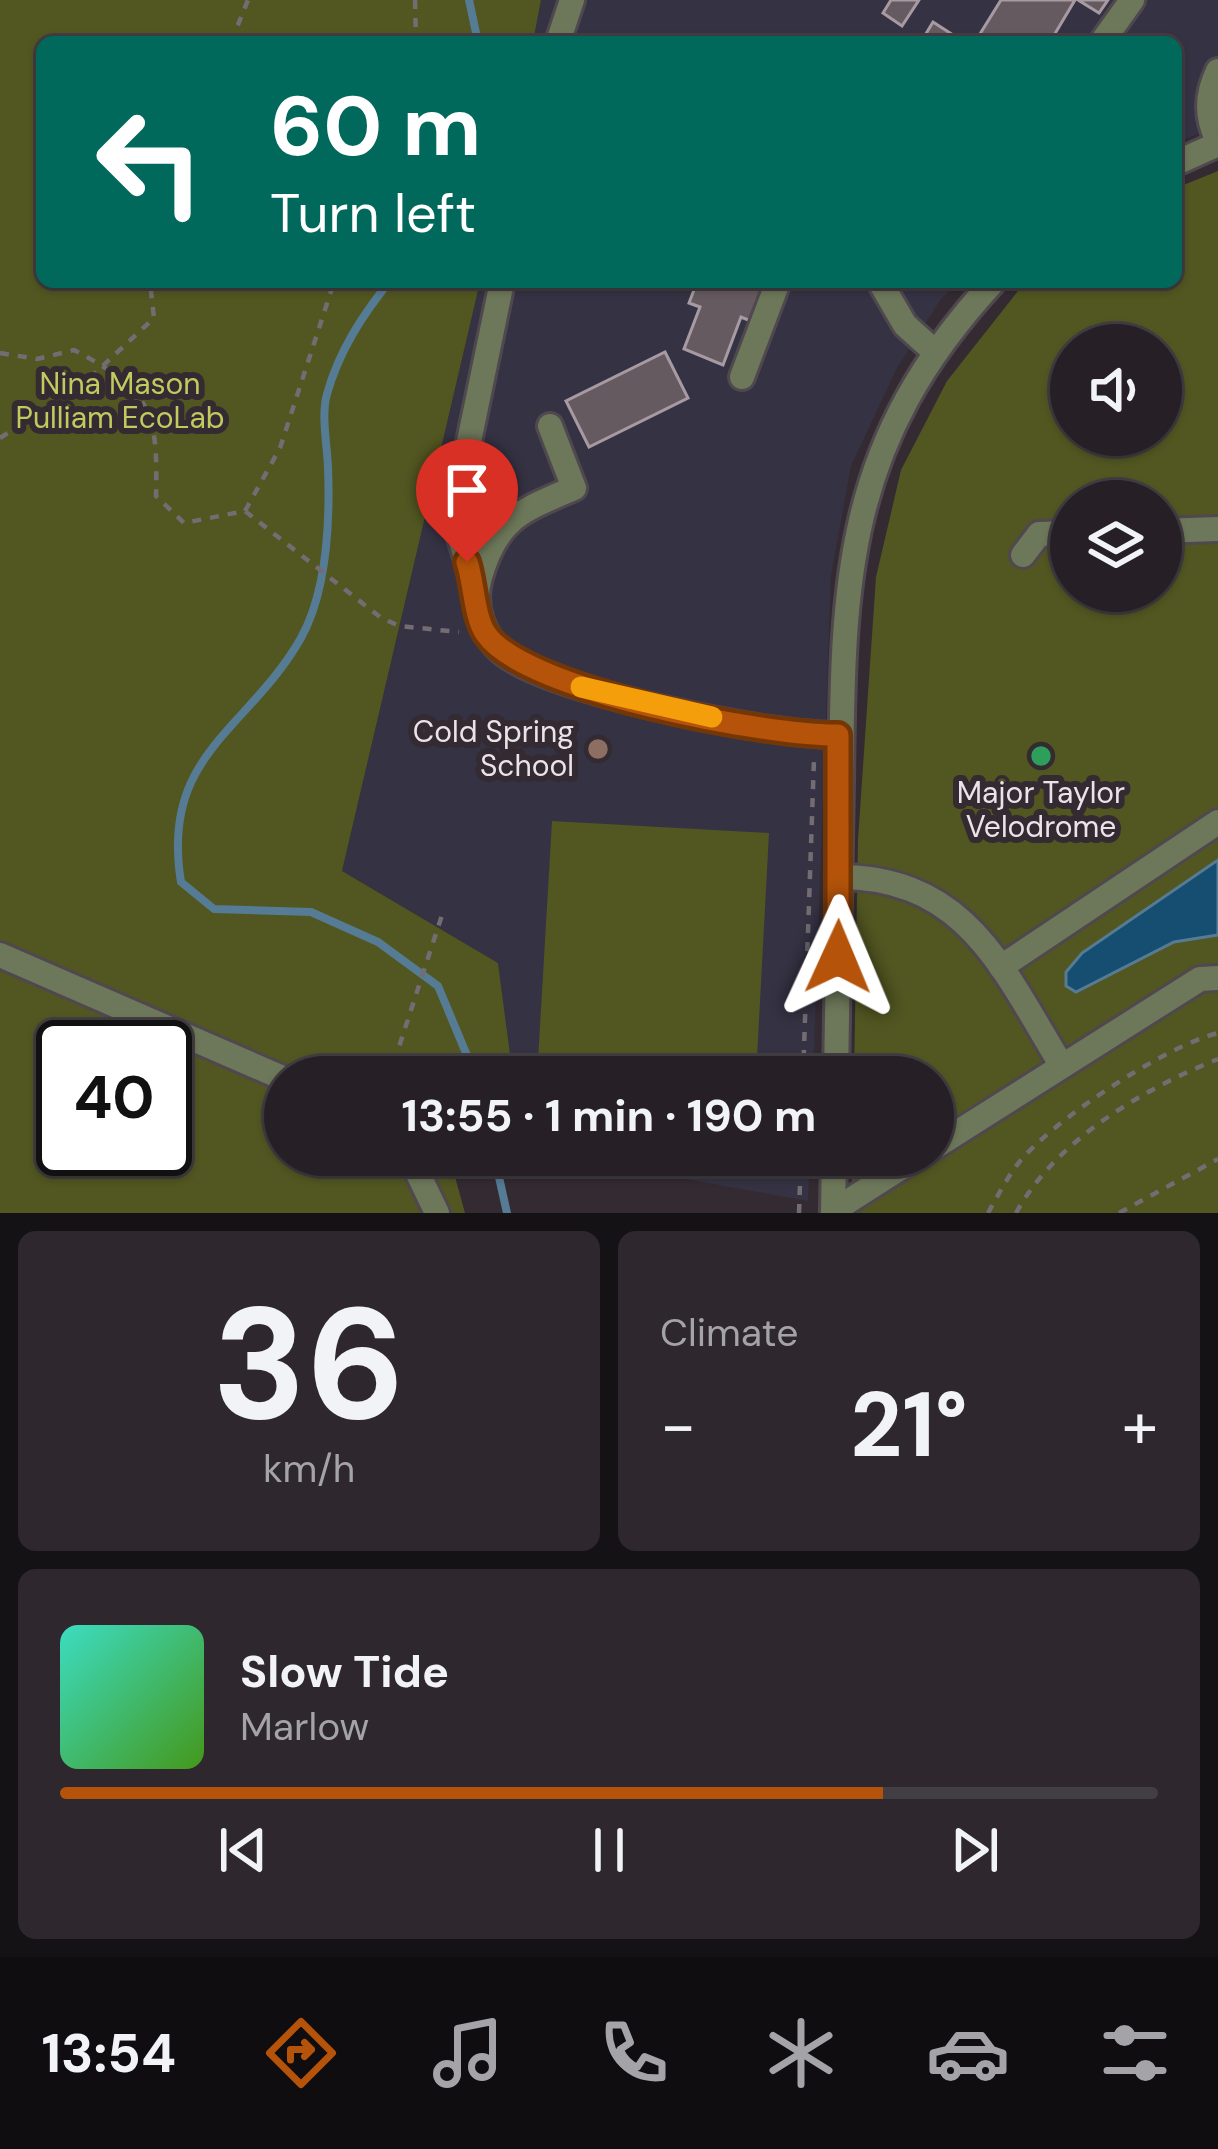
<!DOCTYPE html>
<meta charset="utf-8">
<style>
:root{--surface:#262026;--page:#2e282e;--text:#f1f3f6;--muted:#a4a3a7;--line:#423e43;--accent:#b45309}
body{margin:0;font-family:"DM Sans",sans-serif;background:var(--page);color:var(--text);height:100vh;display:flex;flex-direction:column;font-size:45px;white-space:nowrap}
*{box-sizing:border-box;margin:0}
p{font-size:39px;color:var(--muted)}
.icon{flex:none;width:66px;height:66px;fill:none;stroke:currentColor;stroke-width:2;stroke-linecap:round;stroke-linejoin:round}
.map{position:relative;height:1213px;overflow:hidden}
.details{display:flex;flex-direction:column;gap:18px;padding:18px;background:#151215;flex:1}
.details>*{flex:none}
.banner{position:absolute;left:36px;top:36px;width:1146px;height:252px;border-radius:18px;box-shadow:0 3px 9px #0004,0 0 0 3px var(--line);background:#00695c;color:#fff;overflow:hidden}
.buttons{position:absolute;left:1050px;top:324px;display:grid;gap:24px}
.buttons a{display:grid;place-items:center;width:132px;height:132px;border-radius:50%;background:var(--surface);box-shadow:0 3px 9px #0004,0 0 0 3px var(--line);font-size:60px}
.speed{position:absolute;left:36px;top:1020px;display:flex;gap:24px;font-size:60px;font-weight:700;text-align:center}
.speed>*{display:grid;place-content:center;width:156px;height:156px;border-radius:50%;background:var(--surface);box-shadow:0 3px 9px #0004,0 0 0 3px var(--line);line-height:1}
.speed .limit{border:6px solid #111;border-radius:18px;background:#fff;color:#111}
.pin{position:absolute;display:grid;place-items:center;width:102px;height:102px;color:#fff;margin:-123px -51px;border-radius:50% 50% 50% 0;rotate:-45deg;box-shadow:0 0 12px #0007}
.pin .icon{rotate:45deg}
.me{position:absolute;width:132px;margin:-66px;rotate:1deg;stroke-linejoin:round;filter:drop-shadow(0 0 9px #0008)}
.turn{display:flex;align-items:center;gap:42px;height:252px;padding:0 36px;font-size:54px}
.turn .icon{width:156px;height:156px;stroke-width:2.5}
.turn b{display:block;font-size:84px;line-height:102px}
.big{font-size:90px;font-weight:700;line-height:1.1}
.details .tile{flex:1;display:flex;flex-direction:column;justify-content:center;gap:18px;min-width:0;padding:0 42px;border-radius:18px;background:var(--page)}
.details .dial{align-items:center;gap:0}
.dial b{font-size:156px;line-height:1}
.song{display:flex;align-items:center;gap:36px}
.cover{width:144px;height:144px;border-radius:18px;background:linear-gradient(135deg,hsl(170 70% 55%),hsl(100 70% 35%))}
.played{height:12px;border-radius:6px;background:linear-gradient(90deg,var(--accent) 75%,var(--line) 75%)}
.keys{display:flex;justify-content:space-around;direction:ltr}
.heat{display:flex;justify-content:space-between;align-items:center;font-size:66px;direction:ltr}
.details .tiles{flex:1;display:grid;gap:18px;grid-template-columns:1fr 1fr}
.tile:last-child{grid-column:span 2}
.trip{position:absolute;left:264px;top:1056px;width:690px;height:120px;border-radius:60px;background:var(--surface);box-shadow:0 3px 9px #0004,0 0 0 3px var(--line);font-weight:700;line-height:120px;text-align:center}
.dock{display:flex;height:192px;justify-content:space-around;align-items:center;background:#0f0d0f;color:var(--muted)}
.dock .icon{width:84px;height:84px}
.dock .current{color:var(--accent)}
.dock b{font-size:54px;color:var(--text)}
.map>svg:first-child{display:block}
</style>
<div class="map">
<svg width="1218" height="1213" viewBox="0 0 1218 1213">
<rect width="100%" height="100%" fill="#332a32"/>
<g fill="#353243">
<polygon points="541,0 1218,0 1218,127 1176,142 1176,42 533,42"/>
<polygon points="480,282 960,282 941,299 897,368 851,466 831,575 813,1077 513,1077 498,963 342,871"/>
<polygon points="552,1155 810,1155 808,1201"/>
</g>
<g fill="#525621" fill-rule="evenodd">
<path d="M0 0H541L533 42H42V282H480L342 871 498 963 513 1077H285V1155H449L465 1213H0ZM63 1047H165V1149H63Z"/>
<path d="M1218 171V1213H852V1155H933V1077H854L858 839 876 577 901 470 947 381 1025 282H1176V188ZM1071 345H1161V435H1071ZM1071 501H1161V591H1071Z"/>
<polygon points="552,821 769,833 756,1077 537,1077"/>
</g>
<polygon fill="#164e71" stroke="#567b95" stroke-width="3" points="1218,860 1218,935 1174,942 1076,992 1066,986 1066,972 1082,953"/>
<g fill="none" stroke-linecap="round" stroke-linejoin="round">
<g stroke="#567b95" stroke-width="8">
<polyline points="469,0 478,42"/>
<path d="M389 282C362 316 339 351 327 394 321 415 327 444 328 467 330 519 327 591 301 638 248 731 160 754 181 882L214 909 311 912 378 942 438 986 476 1077"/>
<polyline points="494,1155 507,1213"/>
</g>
</g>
<g fill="#665a61" stroke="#a79aa2" stroke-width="3">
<polygon points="891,0 919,0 902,26 883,13"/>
<polygon points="1001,0 1075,0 1050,42 975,42"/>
<polygon points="1078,0 1108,0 1099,13"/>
<polygon points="933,22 964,42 921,42"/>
<polygon points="697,282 769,282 753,322 741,317 723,365 684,349 700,307 689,303"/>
<polygon points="665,352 688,398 589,447 566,401"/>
</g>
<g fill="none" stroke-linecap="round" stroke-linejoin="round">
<g stroke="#50484f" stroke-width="30">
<g id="minor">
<polyline points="558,42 572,0"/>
<polyline points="1102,42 1132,0"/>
<path d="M1218 71C1206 96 1206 117 1218 141"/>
<polyline points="1176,163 1218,144"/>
<polyline points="880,282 905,325 934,351"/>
<polyline points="742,377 778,282"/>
<path d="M550 426 574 488C521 511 497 518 480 577 471 607 483 640 509 657 564 694 771 736 838 735"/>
<polyline points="466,464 480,493 515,514"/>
<polyline points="1161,531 1218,529"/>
<polyline points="1023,555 1039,534 1071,533"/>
<polyline points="476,589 459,535 465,461 502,282"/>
<path d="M839 877C967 877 1003 970 1062 1066"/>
<polyline points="0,955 285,1079"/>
<polyline points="1001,967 1218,822"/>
<path d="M836 1077C837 979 839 881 841 783 843 576 845 443 993 282"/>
<polyline points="933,1148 1200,979 1218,978"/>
<polyline points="409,1155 437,1213"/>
<polyline points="833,1211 921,1155"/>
<polyline points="833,1213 834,1155"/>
</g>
</g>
<g stroke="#746c73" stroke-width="4.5" stroke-dasharray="9 9" stroke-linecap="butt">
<polyline points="415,0 416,42"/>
<polyline points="231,42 248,0"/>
<path d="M0 353 37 359 74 350C152 391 158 412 156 496L184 523 245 511 380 617 399 626 459 632"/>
<polyline points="0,438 80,387 154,318 150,282"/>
<polyline points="245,511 280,448 334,282"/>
<polyline points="409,1077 396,1056 444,909"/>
<polyline points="803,1077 814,759"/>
<polyline points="799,1213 801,1155"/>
<path d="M988 1213C997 1197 1006 1180 1017 1165 1051 1121 1165 1046 1218 1033"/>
<path d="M1016 1213C1056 1140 1143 1089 1218 1059"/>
<polyline points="1119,1213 1218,1159"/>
</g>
<use href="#minor" stroke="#6d7759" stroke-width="24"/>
</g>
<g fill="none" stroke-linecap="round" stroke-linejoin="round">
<g stroke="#753606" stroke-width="30">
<path id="route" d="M467 562C474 582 474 617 486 634 525 691 768 736 838 735V957"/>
</g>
<use href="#route" stroke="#b45309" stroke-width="21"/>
<polyline stroke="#f59e0b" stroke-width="21" points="581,687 712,717"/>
</g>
<circle fill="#8d6e63" stroke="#332a32" stroke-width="4.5" cx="598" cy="749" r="12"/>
<circle fill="#2e9e5b" stroke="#332a32" stroke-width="4.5" cx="1041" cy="756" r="12"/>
<g text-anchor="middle" stroke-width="12" stroke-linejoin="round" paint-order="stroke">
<g font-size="30" fill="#c1ca5e" stroke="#332a32">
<text x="120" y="394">Nina Mason<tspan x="120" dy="34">Pulliam EcoLab</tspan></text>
</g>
<g font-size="30" fill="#eae4e9" stroke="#332a32" text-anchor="end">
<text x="574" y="742">Cold Spring<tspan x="574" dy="34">School</tspan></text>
<text x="1041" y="803" text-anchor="middle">Major Taylor<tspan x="1041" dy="34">Velodrome</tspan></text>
</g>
</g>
</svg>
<div class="buttons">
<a><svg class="icon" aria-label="sound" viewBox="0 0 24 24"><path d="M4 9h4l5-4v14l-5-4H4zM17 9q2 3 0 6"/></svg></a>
<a><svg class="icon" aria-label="layers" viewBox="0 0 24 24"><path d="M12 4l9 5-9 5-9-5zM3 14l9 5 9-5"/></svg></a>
</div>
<div class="speed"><div class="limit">40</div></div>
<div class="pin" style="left:467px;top:562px;background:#d93025"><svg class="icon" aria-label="arrive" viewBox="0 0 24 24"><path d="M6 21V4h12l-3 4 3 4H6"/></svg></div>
<svg class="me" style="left:838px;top:957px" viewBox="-20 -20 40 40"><path d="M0-17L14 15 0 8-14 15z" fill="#b45309" stroke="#fff" stroke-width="4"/></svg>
<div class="trip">13:55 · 1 min · 190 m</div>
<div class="banner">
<div class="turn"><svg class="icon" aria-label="left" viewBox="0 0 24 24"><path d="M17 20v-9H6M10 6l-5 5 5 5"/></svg><div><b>60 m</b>Turn left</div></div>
</div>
</div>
<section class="details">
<div class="tiles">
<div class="tile dial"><b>36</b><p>km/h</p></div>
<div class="tile"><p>Climate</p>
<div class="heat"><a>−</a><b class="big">21°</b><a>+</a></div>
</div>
<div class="tile">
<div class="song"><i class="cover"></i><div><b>Slow Tide</b><p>Marlow</p></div></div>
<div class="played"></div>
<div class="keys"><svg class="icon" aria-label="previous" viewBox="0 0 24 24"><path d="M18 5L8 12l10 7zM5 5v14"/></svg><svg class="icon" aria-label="pause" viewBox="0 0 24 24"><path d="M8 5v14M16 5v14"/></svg><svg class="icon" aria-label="next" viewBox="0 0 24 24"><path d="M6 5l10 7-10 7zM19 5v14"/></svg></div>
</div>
</div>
</section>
<nav class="dock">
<b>13:54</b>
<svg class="icon current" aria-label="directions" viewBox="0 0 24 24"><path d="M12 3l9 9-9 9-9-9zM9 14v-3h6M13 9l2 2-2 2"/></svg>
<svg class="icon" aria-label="music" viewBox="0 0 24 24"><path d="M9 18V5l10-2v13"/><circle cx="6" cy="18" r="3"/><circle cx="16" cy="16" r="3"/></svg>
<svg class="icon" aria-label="phone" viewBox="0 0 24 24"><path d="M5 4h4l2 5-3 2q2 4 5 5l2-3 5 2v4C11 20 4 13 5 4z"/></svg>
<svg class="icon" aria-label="climate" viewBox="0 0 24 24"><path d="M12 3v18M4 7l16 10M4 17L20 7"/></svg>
<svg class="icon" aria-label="car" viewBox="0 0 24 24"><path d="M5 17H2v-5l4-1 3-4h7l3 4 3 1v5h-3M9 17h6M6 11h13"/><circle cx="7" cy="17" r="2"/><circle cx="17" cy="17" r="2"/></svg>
<svg class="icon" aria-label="filters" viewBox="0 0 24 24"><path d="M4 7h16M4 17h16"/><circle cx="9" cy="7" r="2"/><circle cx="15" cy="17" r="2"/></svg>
</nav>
